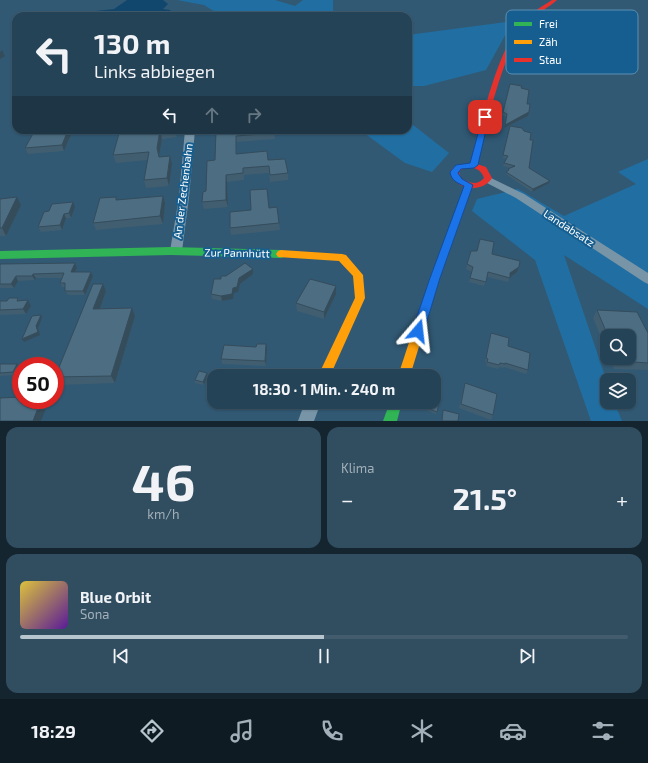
<!DOCTYPE html>
<html lang="de">
<meta charset="utf-8">
<style>
:root{--surface:#254357;--page:#314e61;--text:#f1f3f6;--muted:#a3b0ba;--line:#425c6d;--accent:#b7c5ce}
body{margin:0;font-family:"Exo 2",sans-serif;background:var(--page);color:var(--text);height:100vh;display:flex;flex-direction:column;font-size:15px;white-space:nowrap}
*{box-sizing:border-box;margin:0}
p{font-size:13px;color:var(--muted)}
.icon{flex:none;width:22px;height:22px;fill:none;stroke:currentColor;stroke-width:2;stroke-linecap:round;stroke-linejoin:round}
.map{position:relative;height:421px;overflow:hidden}
.side{display:flex;flex-direction:column;gap:6px;padding:6px;background:#142530;flex:1}
.side>*{flex:none}
.guide{position:absolute;left:12px;top:12px;width:400px;height:122px;border-radius:12px;box-shadow:0 1px 3px #0004,0 0 0 1px var(--line);background:#254357;color:var(--text);overflow:hidden}
.fabs{position:absolute;left:600px;top:329px;display:grid;gap:8px}
.fabs a{display:grid;place-items:center;width:36px;height:36px;border-radius:8px;background:var(--surface);box-shadow:0 1px 3px #0004,0 0 0 1px var(--line);font-size:20px}
.speed{position:absolute;left:12px;top:357px;display:flex;gap:8px;font-size:20px;font-weight:700;text-align:center}
.speed>*{display:grid;place-content:center;width:52px;height:52px;border-radius:50%;background:var(--surface);box-shadow:0 1px 3px #0004,0 0 0 1px var(--line);line-height:1}
.speed .limit{border:6px solid #d22;background:#fff;color:#111}
.pin{position:absolute;display:grid;place-items:center;width:34px;height:34px;color:#fff;margin:-17px;border-radius:8px;box-shadow:0 2px 6px #0006}
.me{position:absolute;width:44px;margin:-22px;rotate:17deg;stroke-linejoin:round;filter:drop-shadow(0 0 3px #0008)}
.turn{display:flex;align-items:center;gap:14px;height:84px;padding:0 16px;font-size:18px}
.turn .icon{width:52px;height:52px;stroke-width:2.5}
.turn b{display:block;font-size:28px;line-height:34px}
.lanes{display:flex;align-items:center;height:38px;padding:0 16px;background:#0003;justify-content:center;gap:20px;direction:ltr}
.lanes .off{opacity:.35}
.big{font-size:30px;font-weight:700;line-height:1.1}
.side .card{flex:1;display:flex;flex-direction:column;justify-content:center;gap:6px;min-width:0;padding:0 14px;border-radius:12px;background:var(--page)}
.side .dial{align-items:center;gap:0}
.dial b{font-size:52px;line-height:1}
.song{display:flex;align-items:center;gap:12px}
.cover{width:48px;height:48px;border-radius:6px;background:linear-gradient(135deg,hsl(50 70% 55%),hsl(270 70% 35%))}
.played{height:4px;border-radius:2px;background:linear-gradient(90deg,var(--accent) 50%,var(--line) 50%)}
.keys{display:flex;justify-content:space-around;direction:ltr}
.heat{display:flex;justify-content:space-between;align-items:center;font-size:22px;direction:ltr}
.side .tiles{flex:1;display:grid;gap:6px;grid-template-columns:1fr 1fr}
.card:last-child{grid-column:span 2}
.trip{position:absolute;left:207px;top:369px;width:234px;height:40px;border-radius:12px;background:var(--surface);box-shadow:0 1px 3px #0004,0 0 0 1px var(--line);font-weight:700;line-height:40px;text-align:center}
.dock{display:flex;height:64px;justify-content:space-around;align-items:center;background:#0f1b23;color:var(--muted)}
.dock .icon{width:28px;height:28px}
.dock .current{color:var(--accent)}
.dock b{font-size:18px;color:var(--text)}
.map>svg:first-child{display:block}
</style>
<div class="map">
<svg width="648" height="421" viewBox="0 0 648 421">
<rect width="100%" height="100%" fill="#315974"/>
<g fill="#216fa2">
<polygon points="177,0 275,0 295,6 303,0 333,0 333,16 222,16 204,5"/>
<polygon points="513,21 486,70 424,86 408,86 408,35"/>
<polygon points="408,121 449,153 432,172 405,163 360,130 408,130"/>
<polygon points="648,159 648,309 564,255 607,382 607,402 614,402 622,421 591,421 535,260 472,211 477,199 518,189 564,216 636,184 618,172"/>
</g>
<polygon fill="#11476d" points="127,0 163,0 168,4 163,9 170,10 174,15 92,16 96,11 114,9"/>
<g fill="none" stroke-linecap="round" stroke-linejoin="round">
<g fill="#7895a7" fill-rule="evenodd">
<polygon points="185,130 195,130 189,197 182,251 180,254 176,255 172,254 170,251 179,197"/>
<polygon points="489,177 524,194 648,273 648,284 644,282 516,198 485,182 484,180"/>
<polygon points="305,402 321,402 314,421 298,421"/>
</g>
<g fill="#30b455" fill-rule="evenodd">
<polygon points="171,247 281,250 284,251 286,254 284,257 281,258 171,255 0,259 0,251"/>
<polygon points="390,402 402,402 397,421 383,421"/>
</g>
<g fill="#ff9f0a" fill-rule="evenodd">
<polygon points="469,182 473,185 440,278 410,376 398,376 430,278 465,185"/>
<polygon points="281,250 342,254 346,255 363,275 365,298 330,376 318,376 355,298 353,276 339,261 278,257 276,254 278,251"/>
</g>
<path fill="#e5322d" fill-rule="evenodd" d="M552 0H557C549 8 536 13 528 22 501 53 488 124 477 164L486 167 492 178C482 194 452 191 451 170L456 165 470 163C482 122 496 51 524 20 532 12 543 6 552 0ZM467 167C475 168 481 169 484 178 477 186 469 183 461 178L459 171Z"/>
</g>
<g fill="#415e70">
<polygon points="510,84 521,88 527,104 528,116 504,128 507,117 502,115"/>
<polygon points="510,126 524,131 530,140 529,168 549,183 532,192 506,174 508,169 511,168 503,166 506,159 503,158"/>
<polygon points="35,130 75,130 73,130 64,151 28,154 25,148"/>
<polygon points="114,130 182,130 181,131 178,131 177,137 162,139 159,157 170,156 172,164 169,186 146,188 144,180 148,160 116,163 113,155 119,133 115,133"/>
<polygon points="216,130 274,130 275,139 236,142 237,154 268,160 288,173 288,180 270,182 269,173 244,175 244,180 227,182 228,207 204,209 202,202 206,191 215,160"/>
<polygon points="163,196 165,203 163,224 96,230 93,223 116,197 117,200"/>
<polygon points="0,199 21,205 6,236 0,236"/>
<polygon points="75,207 71,218 66,218 62,230 41,232 38,227 49,211"/>
<polygon points="277,207 280,230 231,235 230,228"/>
<polygon points="471,251 492,254 519,267 517,272 510,277 508,282 487,277 484,286 469,282 472,272 466,269"/>
<polygon points="75,263 77,268 75,272 91,272 93,276 85,295 68,295 65,291 65,287 62,287 60,283 62,278 36,278 35,280 18,281 14,288 0,288 0,264"/>
<polygon points="253,274 240,284 238,292 234,293 233,299 222,301 212,299 211,294 221,279"/>
<polygon points="103,284 106,291 100,309 132,308 135,316 115,383 60,385 55,377"/>
<polygon points="336,294 324,319 297,311 296,303"/>
<polygon points="18,298 20,301 31,306 26,314 0,315 0,302 7,301"/>
<polygon points="597,310 648,333 648,370 614,369 609,358 629,358 629,336 607,336 607,352 593,318"/>
<polygon points="491,333 508,346 528,370 526,374 504,367 503,368 499,367 498,369 486,366 487,363 485,362 490,337"/>
<polygon points="267,349 266,366 222,364 221,359"/>
<polygon points="0,364 19,366 15,375 0,376"/>
<polygon points="208,375 204,385 195,383 195,380"/>
<polygon points="465,383 493,415 491,420 459,408"/>
<polygon points="440,400 436,414 423,409 425,402"/>
</g>
<g fill="#354c5b">
<polygon points="2,50 5,56 0,59 0,52"/>
<polygon points="529,112 528,116 504,128 505,125"/>
<polygon points="68,130 73,130 64,151 62,145"/>
<polygon points="160,130 162,139 159,156 161,165 157,148"/>
<polygon points="176,130 178,130 177,137"/>
<polygon points="170,156 172,164 169,186 167,178"/>
<polygon points="226,175 227,182 228,207 226,200"/>
<polygon points="550,181 549,183 532,192 533,189"/>
<polygon points="163,196 165,203 163,224 160,216"/>
<polygon points="17,197 21,205 6,236 2,228"/>
<polygon points="73,202 75,207 71,218 69,213"/>
<polygon points="64,214 66,218 62,230 60,225"/>
<polygon points="75,263 77,268 73,276 71,272"/>
<polygon points="519,267 517,272 509,278 510,273"/>
<polygon points="253,269 253,274 240,284 238,292 234,293 233,299 222,301 221,296 239,278"/>
<polygon points="91,272 93,276 85,295 83,291"/>
<polygon points="33,274 36,278 35,280 32,276"/>
<polygon points="16,276 18,281 14,288 11,284"/>
<polygon points="103,284 106,291 97,317 93,309"/>
<polygon points="336,286 336,294 324,319 324,312"/>
<polygon points="28,300 31,306 26,314 23,309"/>
<polygon points="132,308 135,316 115,383 111,376"/>
<polygon points="41,315 42,318 38,328 40,335 24,342 22,339 36,326"/>
<polygon points="266,344 267,349 266,366 265,361"/>
<polygon points="17,364 19,366 15,375 13,372"/>
<polygon points="207,373 208,375 204,385 203,382"/>
<polygon points="41,400 46,400 48,403 41,421 33,421"/>
</g>
<g fill="#4c6d82" stroke="#354c5b">
<polygon points="510,84 522,86 521,88 529,90 527,104 530,104 529,112 505,125 507,114 503,112"/>
<polygon points="510,126 522,128 524,131 531,133 530,140 533,140 529,168 550,181 533,189 506,172 509,170 508,169 515,166 504,163 508,156 503,155"/>
<polygon points="35,130 68,130 62,145 25,148"/>
<polygon points="120,130 165,130 160,130 157,148 159,157 170,156 167,178 144,180 149,152 113,155"/>
<polygon points="216,130 274,130 274,133 236,136 236,154 267,151 268,160 285,159 288,173 270,175 269,166 243,168 243,173 226,175 226,200 202,202 203,192 206,191 207,161 215,160"/>
<polygon points="267,189 269,208 277,207 279,223 230,228 230,212 251,210 250,190"/>
<polygon points="163,196 160,216 93,223 100,198 116,197 116,200"/>
<polygon points="17,197 2,228 0,228 0,199"/>
<polygon points="73,202 69,213 64,214 60,225 38,227 44,212 49,211 52,204"/>
<polygon points="480,239 494,242 492,254 520,261 519,267 510,273 510,278 488,272 486,282 470,278 473,267 467,264 471,251 477,251"/>
<polygon points="75,263 71,272 91,272 83,291 65,291 65,283 60,283 64,273 33,274 32,276 16,276 11,284 0,284 0,264"/>
<polygon points="245,263 253,269 239,278 237,287 233,288 232,294 221,296 211,294 214,279 221,279 221,276 226,276"/>
<polygon points="310,279 336,286 324,312 296,303"/>
<polygon points="93,284 103,284 93,309 132,308 111,376 55,377"/>
<polygon points="9,298 18,298 17,301 28,300 23,309 0,310 0,301 7,301"/>
<polygon points="597,310 637,312 648,333 648,363 619,361 618,358 629,358 629,336 608,336"/>
<polygon points="41,315 36,326 38,332 22,339 32,316"/>
<polygon points="491,333 509,338 508,346 530,353 528,370 505,363 505,364 500,363 499,365 487,362 488,359 486,358"/>
<polygon points="257,344 266,344 265,361 221,359 224,345 256,347"/>
<polygon points="0,364 17,364 13,372 0,373"/>
<polygon points="199,371 207,373 203,382 195,380"/>
<polygon points="465,383 497,394 493,415 461,404"/>
<polygon points="21,397 21,400 41,400 33,421 0,421 0,398"/>
<polygon points="434,398 440,400 437,412 424,407 425,402 434,402"/>
<polygon points="443,410 459,414 458,421 442,421"/>
</g>
<path fill="#1a73e8" stroke="#114b97" d="M483 115H485L489 117 478 165 474 168 461 169 458 173 462 179 473 185 440 278 424 331 422 334 418 336 414 334 412 331 430 278 464 186C457 183 451 180 450 172L456 165 470 163Z"/>
<g text-anchor="middle" stroke-width="4" stroke-linejoin="round" paint-order="stroke">
<g font-size="11" fill="#fff" stroke="#165e8f">
<text transform="translate(183 191) rotate(-83)" y="4">An der Zechenbahn</text>
<text transform="translate(569 228) rotate(33)" y="4">Landabsatz</text>
<text transform="translate(237 253) rotate(1)" y="4">Zur Pannhütt</text>
</g>
</g>
<rect x="506" y="10" width="132" height="64" rx="6" fill="#165e8f" stroke="#5c8eb1" stroke-width="1"/>
<rect x="514" y="22" width="18" height="4" fill="#30b455"/>
<rect x="514" y="40" width="18" height="4" fill="#ff9f0a"/>
<rect x="514" y="58" width="18" height="4" fill="#e5322d"/>
<g font-size="11" fill="#fff">
<text x="539" y="28">Frei</text>
<text x="539" y="46">Zäh</text>
<text x="539" y="64">Stau</text>
</g>
</svg>
<div class="fabs">
<a><svg class="icon" aria-label="search" viewBox="0 0 24 24"><circle cx="10" cy="10" r="6"/><path d="M15 15l6 6"/></svg></a>
<a><svg class="icon" aria-label="layers" viewBox="0 0 24 24"><path d="M12 4l9 5-9 5-9-5zM3 14l9 5 9-5"/></svg></a>
</div>
<div class="speed"><div class="limit">50</div></div>
<div class="pin" style="left:485px;top:117px;background:#d93025"><svg class="icon" aria-label="arrive" viewBox="0 0 24 24"><path d="M6 21V4h12l-3 4 3 4H6"/></svg></div>
<svg class="me" style="left:418px;top:331px" viewBox="-20 -20 40 40"><path d="M0-17L14 15 0 8-14 15z" fill="#1a73e8" stroke="#fff" stroke-width="4"/></svg>
<div class="trip">18:30 · 1 Min. · 240 m</div>
<div class="guide">
<div class="turn"><svg class="icon" aria-label="left" viewBox="0 0 24 24"><path d="M17 20v-9H6M10 6l-5 5 5 5"/></svg><div><b>130 m</b>Links abbiegen</div></div>
<div class="lanes"><svg class="icon" aria-label="left" viewBox="0 0 24 24"><path d="M17 20v-9H6M10 6l-5 5 5 5"/></svg><svg class="icon off" aria-label="ahead" viewBox="0 0 24 24"><path d="M12 20V5M6 11l6-6 6 6"/></svg><svg class="icon off" aria-label="right" viewBox="0 0 24 24"><path d="M7 20v-9h11M14 6l5 5-5 5"/></svg></div>
</div>
</div>
<section class="side">
<div class="tiles">
<div class="card dial"><b>46</b><p>km/h</p></div>
<div class="card"><p>Klima</p>
<div class="heat"><a>−</a><b class="big">21.5°</b><a>+</a></div>
</div>
<div class="card">
<div class="song"><i class="cover"></i><div><b>Blue Orbit</b><p>Sona</p></div></div>
<div class="played"></div>
<div class="keys"><svg class="icon" aria-label="previous" viewBox="0 0 24 24"><path d="M18 5L8 12l10 7zM5 5v14"/></svg><svg class="icon" aria-label="pause" viewBox="0 0 24 24"><path d="M8 5v14M16 5v14"/></svg><svg class="icon" aria-label="next" viewBox="0 0 24 24"><path d="M6 5l10 7-10 7zM19 5v14"/></svg></div>
</div>
</div>
</section>
<nav class="dock">
<b>18:29</b>
<svg class="icon current" aria-label="directions" viewBox="0 0 24 24"><path d="M12 3l9 9-9 9-9-9zM9 14v-3h6M13 9l2 2-2 2"/></svg>
<svg class="icon" aria-label="music" viewBox="0 0 24 24"><path d="M9 18V5l10-2v13"/><circle cx="6" cy="18" r="3"/><circle cx="16" cy="16" r="3"/></svg>
<svg class="icon" aria-label="phone" viewBox="0 0 24 24"><path d="M5 4h4l2 5-3 2q2 4 5 5l2-3 5 2v4C11 20 4 13 5 4z"/></svg>
<svg class="icon" aria-label="climate" viewBox="0 0 24 24"><path d="M12 3v18M4 7l16 10M4 17L20 7"/></svg>
<svg class="icon" aria-label="car" viewBox="0 0 24 24"><path d="M5 17H2v-5l4-1 3-4h7l3 4 3 1v5h-3M9 17h6M6 11h13"/><circle cx="7" cy="17" r="2"/><circle cx="17" cy="17" r="2"/></svg>
<svg class="icon" aria-label="filters" viewBox="0 0 24 24"><path d="M4 7h16M4 17h16"/><circle cx="9" cy="7" r="2"/><circle cx="15" cy="17" r="2"/></svg>
</nav>
